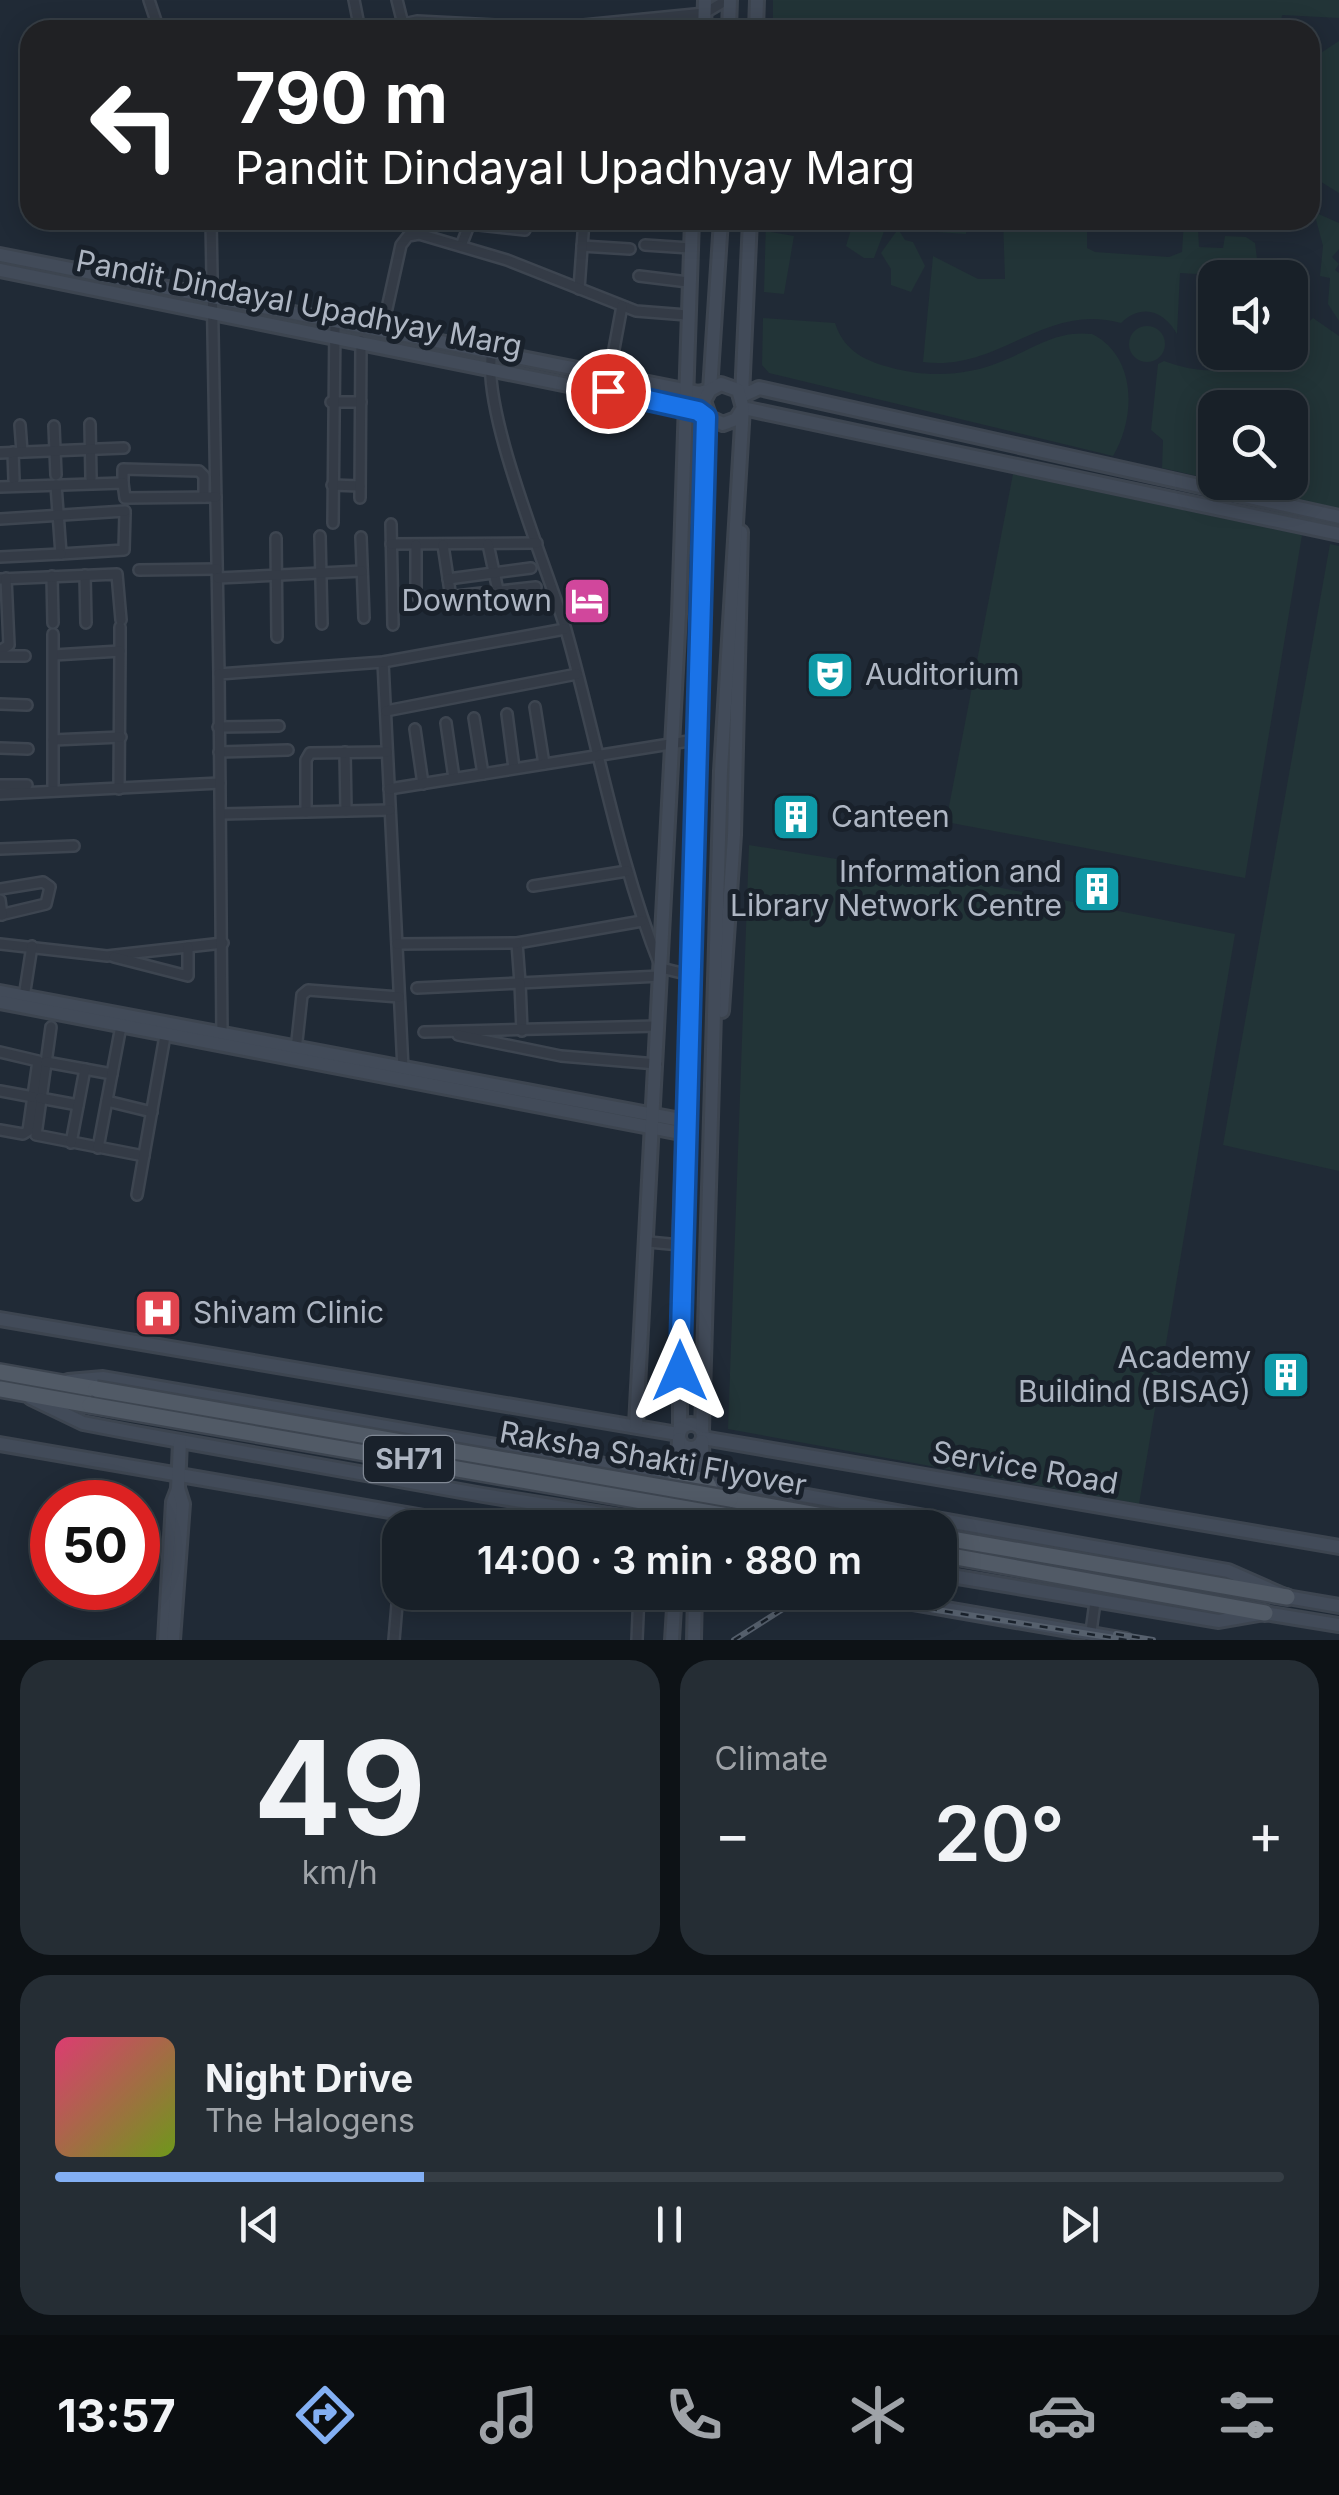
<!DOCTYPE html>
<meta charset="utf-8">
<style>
:root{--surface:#182028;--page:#252d34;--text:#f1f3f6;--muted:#9fa3a8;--line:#363e45;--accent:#83aff3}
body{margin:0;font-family:Inter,sans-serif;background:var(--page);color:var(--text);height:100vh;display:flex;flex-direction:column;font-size:38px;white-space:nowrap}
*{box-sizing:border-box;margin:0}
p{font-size:32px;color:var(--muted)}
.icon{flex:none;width:55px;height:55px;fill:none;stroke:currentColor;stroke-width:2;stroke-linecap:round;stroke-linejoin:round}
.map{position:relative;height:1640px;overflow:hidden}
.side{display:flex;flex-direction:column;gap:20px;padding:20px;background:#0d1216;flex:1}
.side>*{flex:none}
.guide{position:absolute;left:20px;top:20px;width:1300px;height:210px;border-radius:30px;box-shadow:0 5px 25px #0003,0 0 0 2px var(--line);background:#202124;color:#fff;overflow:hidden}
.buttons{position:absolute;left:1198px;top:260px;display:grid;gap:20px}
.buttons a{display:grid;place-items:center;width:110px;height:110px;border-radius:20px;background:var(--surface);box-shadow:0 5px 25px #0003,0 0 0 2px var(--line);font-size:50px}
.speed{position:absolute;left:30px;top:1480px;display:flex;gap:20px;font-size:50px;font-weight:700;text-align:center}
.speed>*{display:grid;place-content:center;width:130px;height:130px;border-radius:50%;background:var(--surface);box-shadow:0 5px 25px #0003,0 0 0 2px var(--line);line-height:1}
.speed .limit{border:15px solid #d22;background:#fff;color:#111}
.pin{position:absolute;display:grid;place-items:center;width:85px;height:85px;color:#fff;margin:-42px;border:5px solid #fff;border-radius:50%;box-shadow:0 2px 10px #0007}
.me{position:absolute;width:110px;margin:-55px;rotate:0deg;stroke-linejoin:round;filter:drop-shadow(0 0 8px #0008)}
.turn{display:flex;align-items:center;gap:35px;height:210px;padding:0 50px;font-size:45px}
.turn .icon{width:130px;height:130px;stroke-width:2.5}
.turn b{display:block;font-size:70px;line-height:85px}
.big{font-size:75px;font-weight:600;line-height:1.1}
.side .card{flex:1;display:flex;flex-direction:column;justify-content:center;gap:15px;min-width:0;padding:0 35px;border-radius:30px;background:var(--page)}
.side .dial{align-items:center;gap:0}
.dial b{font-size:130px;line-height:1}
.song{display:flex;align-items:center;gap:30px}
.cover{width:120px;height:120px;border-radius:15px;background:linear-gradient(135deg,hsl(340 70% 55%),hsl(80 70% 35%))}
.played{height:10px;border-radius:5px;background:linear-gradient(90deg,var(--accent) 30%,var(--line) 30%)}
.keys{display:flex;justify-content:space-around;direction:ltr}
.heat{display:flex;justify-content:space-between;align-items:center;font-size:55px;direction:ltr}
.side .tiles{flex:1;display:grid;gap:20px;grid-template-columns:1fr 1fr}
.card:last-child{grid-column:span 2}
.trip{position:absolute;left:382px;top:1510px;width:575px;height:100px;border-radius:30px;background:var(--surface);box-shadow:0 5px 25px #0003,0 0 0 2px var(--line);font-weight:600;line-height:100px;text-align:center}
.tab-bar{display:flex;height:160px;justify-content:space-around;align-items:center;background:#0a0d10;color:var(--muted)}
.tab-bar .icon{width:70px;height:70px}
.tab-bar .current{color:var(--accent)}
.tab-bar b{font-size:45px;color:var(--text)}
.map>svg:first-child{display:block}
</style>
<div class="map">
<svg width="1339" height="1640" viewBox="0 0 1339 1640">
<rect width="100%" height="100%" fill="#202a36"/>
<g fill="#223437">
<polygon points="773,0 1339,0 1339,18 1282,15 1280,30 1112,30 1020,23 1019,30 773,30"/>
<polygon points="1339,41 1339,193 1310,175 1310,60"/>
<polygon points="1314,212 1339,223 1339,249 1332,257 1339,264 1335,270 1339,273 1339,321 1328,304 1330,278 1320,276 1323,246"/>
<polygon points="766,220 772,220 771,232 794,236 784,294 764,292"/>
<polygon points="854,220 897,220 885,229 874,258 864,258 846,246"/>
<polygon points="936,220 967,220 966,234 936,232"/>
<path d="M1003 220H1087V248L1095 252 1169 257 1182 252 1184 220H1202L1198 229 1199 247 1223 248 1225 236 1246 237 1255 243 1257 259 1241 277 1215 278V307L1214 275 1180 273 1177 334C1164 311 1142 303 1121 323 1044 302 1000 372 923 362L933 256 978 279H1005Z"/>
<polygon points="898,229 905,240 913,242 925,266 911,292 891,285 891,269 881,253"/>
<path d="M763 318 835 323C843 348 861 359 885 366 924 378 967 377 1005 360 1036 347 1057 330 1092 334 1137 356 1136 418 1113 456L769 373 762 365Z"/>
<path d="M1313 318 1339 336V509L1225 483 1290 482V408H1215V480L1162 468 1163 440 1151 430 1158 364 1164 361C1193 372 1223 374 1252 363 1267 357 1274 352 1290 352V340Z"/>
<circle cx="1147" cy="344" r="18"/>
<polygon points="1013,474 1302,535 1245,878 946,822"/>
<polygon points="1330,544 1339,546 1339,1171 1223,1145"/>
<polygon points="749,845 936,875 1235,934 1139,1504 728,1429"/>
</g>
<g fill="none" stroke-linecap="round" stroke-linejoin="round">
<g stroke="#3d4550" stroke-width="14">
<g id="street">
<polyline points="149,0 159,30"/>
<polyline points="354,0 360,30"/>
<polyline points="397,0 403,24"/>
<polyline points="376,30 417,21 553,28 705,13 727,0"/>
<polyline points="211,220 219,674"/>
<polyline points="470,224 525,230"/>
<polyline points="645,245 690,248"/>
<polyline points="461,246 471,220"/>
<polyline points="582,246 630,249"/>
<polyline points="639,276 688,282"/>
<polyline points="579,289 584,220"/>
<polyline points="382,331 401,245 408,236 419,234 507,260 636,311 687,315"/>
<path d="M492 352C480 409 547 567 566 630 598 743 617 858 661 968L690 975"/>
<polyline points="609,376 622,306"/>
<polyline points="331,402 361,402"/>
<polyline points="90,424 91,478"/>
<polyline points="20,425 22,452"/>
<polyline points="54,426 56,475"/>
<polyline points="13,452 14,480"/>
<polyline points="0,453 124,448"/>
<polyline points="123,483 123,469 199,471 204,476 204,497"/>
<polyline points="56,485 61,554 124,550 125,513"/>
<polyline points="332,485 360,486"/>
<polyline points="0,487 123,483 125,498 216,497"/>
<polyline points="360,498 361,341"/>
<polyline points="0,519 125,511"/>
<polyline points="333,523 335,321"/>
<polyline points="391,524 393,625"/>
<polyline points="320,536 322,624"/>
<polyline points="361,537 364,618"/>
<polyline points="276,538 277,637"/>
<polyline points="391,544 537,543"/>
<polyline points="488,544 502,609"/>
<polyline points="416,545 416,594 420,600 536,587"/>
<polyline points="443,545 451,598"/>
<polyline points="0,557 61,554"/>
<polyline points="139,570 217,569"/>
<polyline points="85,575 86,623"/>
<polyline points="52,576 53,623"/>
<polyline points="218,578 362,571"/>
<polyline points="0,579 117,574 121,620"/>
<polyline points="448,579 531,568"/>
<polyline points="0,651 9,645 6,578"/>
<polyline points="120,651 120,627"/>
<polyline points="54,655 120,651 119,789"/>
<polyline points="0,656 25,656"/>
<polyline points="383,662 403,1069"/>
<polyline points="0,704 27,705"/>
<polyline points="535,707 544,764"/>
<polyline points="386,711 577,674"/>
<polyline points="507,714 514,768"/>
<polyline points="474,718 483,774"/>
<polyline points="446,723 454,778"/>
<polyline points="218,727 279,726"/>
<polyline points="415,729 423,784"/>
<polyline points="53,740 121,737"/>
<polyline points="0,748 28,749"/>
<polyline points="219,752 288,750"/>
<polyline points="345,752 346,811"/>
<polyline points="0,785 27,785"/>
<polyline points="389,789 695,740"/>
<polyline points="53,791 53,634"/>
<polyline points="0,794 220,783"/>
<polyline points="306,812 306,760 310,753 387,752"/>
<polyline points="221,814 390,810"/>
<polyline points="0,849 74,846"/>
<polyline points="533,886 627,871"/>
<polyline points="0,889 43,882 50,887 46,904 0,915"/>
<polyline points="0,900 2,915"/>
<polyline points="642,921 517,943 520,983 660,976"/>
<polyline points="0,944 107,956 223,943"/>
<polyline points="397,944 517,943"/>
<polyline points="114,957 188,976 188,947"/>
<polyline points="417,988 520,983 522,1031"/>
<polyline points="24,997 32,946"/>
<polyline points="51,1027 36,1135 144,1156"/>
<polyline points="424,1032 658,1026"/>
<polyline points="458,1035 561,1056 657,1064"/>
<polyline points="222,1037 219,674 383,662 565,629"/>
<polyline points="296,1050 302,995 308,990 399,997"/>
<polyline points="0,1052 38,1061 28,1131 23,1134 0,1130"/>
<polyline points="46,1062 112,1074"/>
<polyline points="0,1091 33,1097"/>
<polyline points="40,1098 78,1105"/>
<polyline points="107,1101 152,1112"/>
<polyline points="71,1143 85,1069"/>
<polyline points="98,1148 121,1026"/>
<polyline points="137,1195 166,1030"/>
<polyline points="649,1242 680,1245"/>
<polyline points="403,1528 405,1512"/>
<polyline points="1090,1639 1095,1602"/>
<polyline points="394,1640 400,1569"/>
<polyline points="637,1640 639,1592"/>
</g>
</g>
<g stroke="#3d4550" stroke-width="18">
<g id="secondary">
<polyline points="704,30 705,0"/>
<polyline points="729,30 730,0"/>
<polyline points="756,30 757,0"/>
<polyline points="750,220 742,396 759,388 1339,517"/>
<polyline points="0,255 699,393 710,390 721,220"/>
<polyline points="0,270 706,413 680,1245 680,1430"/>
<polyline points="743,408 1339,534"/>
<polyline points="0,992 686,1121"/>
<polyline points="0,1002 686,1134"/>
<polyline points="722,1011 734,835 741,532"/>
<polyline points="0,1319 678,1434"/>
<polyline points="68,1381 103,1378 646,1472 673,1483"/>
<polyline points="31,1398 83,1423 130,1432 483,1495 640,1520 669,1520"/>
<circle cx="691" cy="1436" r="12"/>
<polyline points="636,1425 679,614 692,220"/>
<polyline points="702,1430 721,771 743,408 738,390 721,384 710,390 704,401 710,418 723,424 736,419 743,408"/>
<polyline points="703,1438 1339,1547"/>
<polyline points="702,1441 703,1481"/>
<polyline points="0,1444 488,1528"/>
<polyline points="677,1480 679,1439"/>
<polyline points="710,1487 740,1484 1228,1571 1287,1597 1339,1606"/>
<polyline points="940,1574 1219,1621 1265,1613 1339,1625"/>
<polyline points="849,1592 1126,1640"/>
<polyline points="165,1640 173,1502 178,1489"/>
<polyline points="173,1640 183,1504 178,1488 180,1442"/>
<polyline points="672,1640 675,1592"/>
<polyline points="694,1640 695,1592"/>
</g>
</g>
<g stroke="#3d4550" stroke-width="20">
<g id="primary">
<polyline points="0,1372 96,1389"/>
<polyline points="0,1389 90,1405"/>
<polyline points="730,1499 887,1528"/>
<polyline points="728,1516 792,1528"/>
<path d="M681 1528 666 1514C660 1494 670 1479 691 1477L707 1483 715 1500 710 1519 698 1528"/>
<polyline points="940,1537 1287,1597"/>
<polyline points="940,1554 1265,1613"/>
</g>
</g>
<use href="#street" stroke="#343b46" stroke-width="9"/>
<use href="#secondary" stroke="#424b59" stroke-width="12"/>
<use href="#primary" stroke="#515a66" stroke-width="15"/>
<g stroke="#56606d" stroke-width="6">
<g id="rail">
<polyline points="1116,1634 1153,1640"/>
<polyline points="734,1640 797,1600 842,1595 1127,1640"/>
</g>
</g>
<use href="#rail" stroke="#19212b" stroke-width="2.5" stroke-dasharray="8" stroke-linecap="butt"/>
<g stroke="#3d4550" stroke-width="20" stroke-linecap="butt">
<g id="primary-bridge">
<polyline points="96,1389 730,1499"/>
<polyline points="90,1405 728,1516"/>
</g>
</g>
<use href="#primary-bridge" stroke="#515a66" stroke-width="15"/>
</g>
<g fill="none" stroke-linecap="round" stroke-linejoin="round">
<g stroke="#114b97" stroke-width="25">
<polyline id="route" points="608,391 698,411 706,417 680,1371"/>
</g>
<use href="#route" stroke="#1a73e8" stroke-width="18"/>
</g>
<defs>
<g id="hotel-square" transform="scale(2.5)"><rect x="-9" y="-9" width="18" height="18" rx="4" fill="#d1479c" stroke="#19212b"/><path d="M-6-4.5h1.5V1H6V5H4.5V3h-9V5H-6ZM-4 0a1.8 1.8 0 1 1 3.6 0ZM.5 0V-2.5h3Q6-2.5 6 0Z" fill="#fff"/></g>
<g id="theatre-square" transform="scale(2.5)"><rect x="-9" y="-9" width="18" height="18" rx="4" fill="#0f9aa8" stroke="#19212b"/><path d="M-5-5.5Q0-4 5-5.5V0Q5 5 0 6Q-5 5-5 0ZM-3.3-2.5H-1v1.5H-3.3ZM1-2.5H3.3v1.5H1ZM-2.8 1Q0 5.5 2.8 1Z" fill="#fff"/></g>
<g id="building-square" transform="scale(2.5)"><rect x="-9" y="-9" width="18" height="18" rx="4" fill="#0f9aa8" stroke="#19212b"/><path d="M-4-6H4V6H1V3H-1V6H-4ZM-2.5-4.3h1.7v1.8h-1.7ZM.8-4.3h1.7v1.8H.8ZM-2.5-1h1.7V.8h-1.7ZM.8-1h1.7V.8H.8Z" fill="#fff"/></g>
<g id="hospital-square" transform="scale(2.5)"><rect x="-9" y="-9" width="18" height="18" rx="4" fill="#e0444e" stroke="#19212b"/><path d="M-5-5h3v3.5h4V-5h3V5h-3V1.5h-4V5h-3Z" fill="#fff"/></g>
</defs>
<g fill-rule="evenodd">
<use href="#hotel-square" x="587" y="601"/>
<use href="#theatre-square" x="830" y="675"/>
<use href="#building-square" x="796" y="817"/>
<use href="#building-square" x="1097" y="889"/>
<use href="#hospital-square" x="158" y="1313"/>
<use href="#building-square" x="1286" y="1375"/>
</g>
<g text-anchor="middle" stroke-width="10" stroke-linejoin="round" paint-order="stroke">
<rect fill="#19212b" stroke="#818995" stroke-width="2.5" x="364" y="1436" width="90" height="46" rx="8"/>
<g font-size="28" font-weight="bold" fill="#aeb6c3">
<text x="409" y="1469">SH71</text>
</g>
<g font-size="30" fill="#aeb6c3" stroke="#19212b">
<text transform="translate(299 304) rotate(11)" y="10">Pandit Dindayal Upadhyay Marg</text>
<text transform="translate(653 1459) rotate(10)" y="10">Raksha Shakti Flyover</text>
<text transform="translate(1025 1468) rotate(10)" y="10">Service Road</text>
</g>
<g font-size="30" fill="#aeb6c3" stroke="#19212b" text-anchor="end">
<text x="552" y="611">Downtown</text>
<text x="865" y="685" text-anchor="start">Auditorium</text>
<text x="831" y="827" text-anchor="start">Canteen</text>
<text x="1062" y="882">Information and<tspan x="1062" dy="34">Library Network Centre</tspan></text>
<text x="193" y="1323" text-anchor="start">Shivam Clinic</text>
<text x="1251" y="1368">Academy<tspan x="1251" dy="34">Buildind (BISAG)</tspan></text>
</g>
</g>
</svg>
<div class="buttons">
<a><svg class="icon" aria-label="sound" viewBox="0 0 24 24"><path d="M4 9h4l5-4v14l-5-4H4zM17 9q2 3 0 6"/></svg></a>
<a><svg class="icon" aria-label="search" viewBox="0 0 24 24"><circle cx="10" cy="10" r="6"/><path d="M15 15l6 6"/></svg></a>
</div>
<div class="speed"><div class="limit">50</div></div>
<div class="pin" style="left:608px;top:391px;background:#d93025"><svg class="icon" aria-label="arrive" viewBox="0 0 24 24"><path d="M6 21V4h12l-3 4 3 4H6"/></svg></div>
<svg class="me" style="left:680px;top:1371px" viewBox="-20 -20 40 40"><path d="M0-17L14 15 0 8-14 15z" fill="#1a73e8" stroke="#fff" stroke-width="4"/></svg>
<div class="trip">14:00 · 3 min · 880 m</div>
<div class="guide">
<div class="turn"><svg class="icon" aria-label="left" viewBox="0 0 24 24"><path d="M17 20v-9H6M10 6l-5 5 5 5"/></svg><div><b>790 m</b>Pandit Dindayal Upadhyay Marg</div></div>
</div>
</div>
<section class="side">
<div class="tiles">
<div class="card dial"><b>49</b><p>km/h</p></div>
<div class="card"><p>Climate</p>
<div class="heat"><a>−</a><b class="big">20°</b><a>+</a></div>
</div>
<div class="card">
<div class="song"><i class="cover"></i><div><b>Night Drive</b><p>The Halogens</p></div></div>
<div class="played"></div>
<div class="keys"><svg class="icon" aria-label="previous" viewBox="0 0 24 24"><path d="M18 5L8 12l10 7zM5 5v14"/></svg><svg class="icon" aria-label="pause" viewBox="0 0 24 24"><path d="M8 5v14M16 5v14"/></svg><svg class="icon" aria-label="next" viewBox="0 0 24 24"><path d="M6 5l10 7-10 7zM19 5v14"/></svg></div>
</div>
</div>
</section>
<nav class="tab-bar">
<b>13:57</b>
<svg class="icon current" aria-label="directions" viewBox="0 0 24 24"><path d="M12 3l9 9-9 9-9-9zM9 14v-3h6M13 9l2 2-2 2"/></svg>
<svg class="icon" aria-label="music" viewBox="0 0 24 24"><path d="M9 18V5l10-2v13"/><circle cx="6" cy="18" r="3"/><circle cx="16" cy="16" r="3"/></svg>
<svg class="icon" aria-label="phone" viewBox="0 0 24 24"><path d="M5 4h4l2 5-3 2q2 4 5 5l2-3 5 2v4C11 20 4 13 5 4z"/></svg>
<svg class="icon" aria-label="climate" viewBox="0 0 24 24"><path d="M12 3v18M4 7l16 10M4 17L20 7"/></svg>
<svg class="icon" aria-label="car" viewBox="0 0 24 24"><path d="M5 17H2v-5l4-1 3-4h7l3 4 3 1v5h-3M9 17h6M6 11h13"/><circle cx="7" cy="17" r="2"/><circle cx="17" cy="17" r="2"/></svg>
<svg class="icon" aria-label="filters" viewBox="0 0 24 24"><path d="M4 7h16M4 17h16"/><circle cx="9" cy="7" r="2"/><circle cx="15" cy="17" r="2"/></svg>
</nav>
